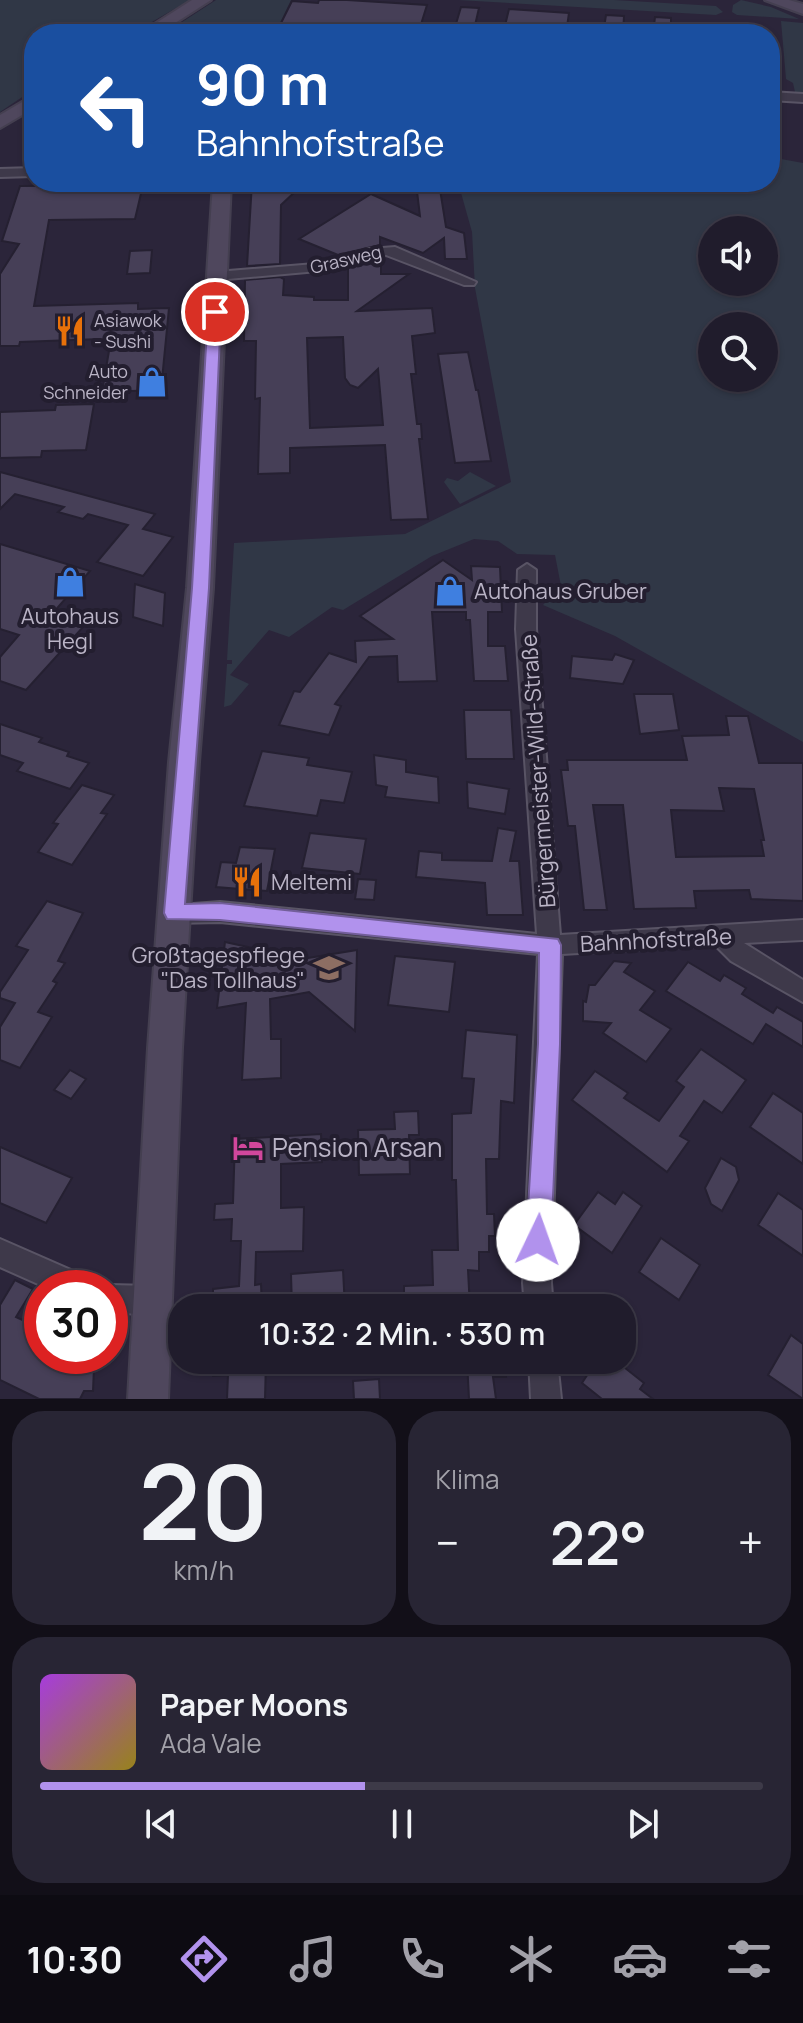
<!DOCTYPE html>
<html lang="de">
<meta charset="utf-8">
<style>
:root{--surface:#201c2c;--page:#282534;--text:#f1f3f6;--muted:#a2a1a9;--line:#3d3a48;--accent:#b192ed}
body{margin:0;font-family:Manrope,sans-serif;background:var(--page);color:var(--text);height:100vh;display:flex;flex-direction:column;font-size:30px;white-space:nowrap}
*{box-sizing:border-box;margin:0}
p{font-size:26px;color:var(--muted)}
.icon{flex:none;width:44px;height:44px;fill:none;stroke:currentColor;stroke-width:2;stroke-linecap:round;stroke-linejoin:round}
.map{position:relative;height:1399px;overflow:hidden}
.side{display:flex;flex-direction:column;gap:12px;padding:12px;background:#120f18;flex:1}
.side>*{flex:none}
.banner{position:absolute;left:24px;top:24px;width:756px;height:168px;border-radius:32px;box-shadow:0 2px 6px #0004,0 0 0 2px var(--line);background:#1a4fa0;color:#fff;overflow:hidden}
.controls{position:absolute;left:698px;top:216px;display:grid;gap:16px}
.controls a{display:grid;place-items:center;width:80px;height:80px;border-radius:50%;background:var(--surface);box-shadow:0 2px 6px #0004,0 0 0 2px var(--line);font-size:40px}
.speed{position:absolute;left:24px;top:1270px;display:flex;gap:16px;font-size:40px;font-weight:700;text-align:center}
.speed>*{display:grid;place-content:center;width:104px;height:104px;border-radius:50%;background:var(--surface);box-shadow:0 2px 6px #0004,0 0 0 2px var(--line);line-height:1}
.speed .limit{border:12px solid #d22;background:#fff;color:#111}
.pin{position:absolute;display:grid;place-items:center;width:68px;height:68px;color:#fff;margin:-34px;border:4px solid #fff;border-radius:50%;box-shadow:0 2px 8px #0007}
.me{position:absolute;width:88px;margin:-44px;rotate:3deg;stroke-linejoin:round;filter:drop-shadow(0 0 6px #0008)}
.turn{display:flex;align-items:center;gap:28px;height:168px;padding:0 40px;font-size:36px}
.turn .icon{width:104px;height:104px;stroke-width:2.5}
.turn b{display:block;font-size:56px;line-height:68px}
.big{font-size:60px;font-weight:600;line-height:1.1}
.side .card{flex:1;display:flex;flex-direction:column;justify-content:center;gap:12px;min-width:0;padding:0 28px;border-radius:32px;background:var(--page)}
.side .dial{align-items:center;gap:0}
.dial b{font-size:104px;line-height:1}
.song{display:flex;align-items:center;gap:24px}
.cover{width:96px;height:96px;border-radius:12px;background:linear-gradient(135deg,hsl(280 70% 55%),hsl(50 70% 35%))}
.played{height:8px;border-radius:4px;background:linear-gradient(90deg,var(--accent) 45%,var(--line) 45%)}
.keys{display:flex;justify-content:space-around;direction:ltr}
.heat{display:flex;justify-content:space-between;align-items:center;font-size:44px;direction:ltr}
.side .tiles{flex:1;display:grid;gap:12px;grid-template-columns:1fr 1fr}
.card:last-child{grid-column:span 2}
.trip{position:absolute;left:168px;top:1294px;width:468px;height:80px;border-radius:32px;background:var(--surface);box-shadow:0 2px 6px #0004,0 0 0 2px var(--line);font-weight:600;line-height:80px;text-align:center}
.tab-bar{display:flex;height:128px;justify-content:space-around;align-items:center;background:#0d0b12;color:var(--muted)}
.tab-bar .icon{width:56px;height:56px}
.tab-bar .active{color:var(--accent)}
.tab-bar b{font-size:36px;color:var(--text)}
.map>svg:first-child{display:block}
</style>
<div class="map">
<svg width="803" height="1399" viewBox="0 0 803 1399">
<rect width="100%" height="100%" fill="#2b253a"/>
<g fill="#303746" fill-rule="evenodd">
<polygon points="0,0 190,0 131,34 34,34 34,89 0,112"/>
<polygon points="216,0 291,0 275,34 178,34 176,26"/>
<polygon points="458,0 614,0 716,6 723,12 716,15"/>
<polygon points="741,0 771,7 799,19 737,15 732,12 733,5"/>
<polygon points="781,21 803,23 803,93 795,92 793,83 786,79"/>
<path d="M770 157 803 163V742L615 636 543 605 561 586 555 555 517 554 498 541 474 539 432 556 343 610 332 607 289 637 269 630 230 675 249 684 231 705 224 707 227 664H232V660H227L234 543 405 534 511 482 475 288 472 232 458 182H770ZM712 230H764V282H712ZM712 326H764V378H712Z"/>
<polygon points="470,472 496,486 460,504 444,482 447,478 458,481"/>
</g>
<g fill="#463f57" stroke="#252031" stroke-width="2" fill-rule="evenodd">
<polygon points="319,0 347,0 427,5 418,34 277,31 292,1 318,3"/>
<polygon points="461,7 479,8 473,34 453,34"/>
<polygon points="509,9 569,13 566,34 549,34 550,28 521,26 520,34 503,34"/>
<polygon points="606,15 624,16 623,34 603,34"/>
<polygon points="655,17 671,18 671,34 653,34"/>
<polygon points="252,182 272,182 299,188 281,205 280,264 247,266"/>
<polygon points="416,183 439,183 446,227 464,233 467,259 445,259 444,238 423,253 380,237 380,245 338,255 299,239 371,194 420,216"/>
<polygon points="143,185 135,219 49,220 34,306 138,303 138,309 169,308 161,390 102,392 110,345 100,345 100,339 20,342 19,346 0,346 0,274 19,244 2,241 20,186"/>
<polygon points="152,250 150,273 127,274 130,251"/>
<path d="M381 260V274H409L357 311 432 308 435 333 412 336 416 374H411L417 424H421L422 439H419L428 519 391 520 385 445 290 448V473L258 474 260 398 255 399 256 341H244L245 280 280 277 284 279 283 295 314 297V300H348V268ZM343 337 345 378 350 385 358 388 378 369 383 425 310 428 307 338Z"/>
<polygon points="468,352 476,390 478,390 491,461 455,463 438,354"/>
<polygon points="94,404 86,450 42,451 41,457 0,458 0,412 55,410 56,405"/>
<polygon points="0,472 155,514 143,529 173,537 143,576 97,562 128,525 88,514 83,519 58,512 64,507 15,494 0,509"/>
<polygon points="0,544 90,571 51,615 84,626 26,690 0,681 0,657 19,635 0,629"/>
<polygon points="443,560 472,580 471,566 500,567 502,612 488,612 488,646 505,646 508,681 474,681 470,620 466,620 466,612 432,612 437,681 398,682 397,656 369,657 335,704 341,706 329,735 279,725 294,691 300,692 329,653 356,662 355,641 393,639 360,616"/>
<polygon points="135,584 165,593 163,626 133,617"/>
<polygon points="615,654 634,660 623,684 570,678 572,656 612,660"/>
<polygon points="634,694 673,694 679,730 640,734"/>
<polygon points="464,710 511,710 514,759 466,759"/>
<path d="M726 716H748L759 763H803V901L751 899 749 890 694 891 696 908 634 909 623 805H593L607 910H584L575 826H568L561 770H568L567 760H687L682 736 729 735ZM719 788 754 789 764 840H761L764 856 676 857 671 810 724 811Z"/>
<polygon points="0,724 42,738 39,742 69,752 67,756 89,763 70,789 17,771 23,763 0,755"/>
<polygon points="262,751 309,758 307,765 352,772 344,803 321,800 317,816 244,806"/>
<polygon points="374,755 406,760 406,772 438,777 439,803 385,797 387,787 376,785"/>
<polygon points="467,782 509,789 505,814 468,808"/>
<polygon points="82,785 114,795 101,813 107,814 72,865 38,852 58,824 53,823"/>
<polygon points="498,828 516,831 510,861 519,861 523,915 487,915 485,883 416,877 419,851 442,853 442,860 492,861"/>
<polygon points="310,833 366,839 360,874 302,868"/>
<polygon points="240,847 275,849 267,891 216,887 221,862 236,863"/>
<polygon points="358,879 376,880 374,900 355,899"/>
<polygon points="47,901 83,913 58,961 65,963 53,981 57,983 38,1012 52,1017 20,1068 0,1060 0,1027 15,1003 0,998 0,992 28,950 16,946"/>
<polygon points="225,942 302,959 357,950 355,1031 309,992 270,999 271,1039 281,1039 281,1078 242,1080 246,1003 217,1008"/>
<polygon points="395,956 455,962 449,1012 388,1005"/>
<polygon points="614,961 631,963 624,972 655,991 640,1010 671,1029 646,1062 603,1033 611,1023 583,1021 583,1001 586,1002 589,985 595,985"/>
<polygon points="688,962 720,981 724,975 746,988 742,994 773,1013 777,1007 803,1022 803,1047 766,1024 753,1044 666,991"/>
<polygon points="466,1030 517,1035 514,1103 501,1101 499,1159 486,1159 487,1214 494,1214 495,1236 489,1236 489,1252 479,1252 479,1271 468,1270 470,1308 404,1308 404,1286 433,1285 432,1250 458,1250 456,1180 452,1180 452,1114 471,1113 474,1079 462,1078"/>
<polygon points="701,1049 746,1080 722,1113 704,1101 680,1136 689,1141 667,1172 572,1100 595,1071 628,1093 624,1098 659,1121 684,1087 676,1081"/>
<polygon points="70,1070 86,1079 71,1099 54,1090"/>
<polygon points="773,1093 803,1113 803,1164 750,1127"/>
<polygon points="418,1111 419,1135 409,1135 410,1174 359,1175 358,1130 395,1129 394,1112"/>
<polygon points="321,1134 322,1162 281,1164 281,1208 304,1207 303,1251 256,1252 255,1285 261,1284 262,1308 213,1308 213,1289 239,1286 241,1241 231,1241 232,1219 214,1220 215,1204 233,1203 235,1139"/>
<polygon points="0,1147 72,1178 46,1223 0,1203"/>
<polygon points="721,1158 736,1167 739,1180 722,1211 711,1204 705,1188"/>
<polygon points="598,1192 615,1204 623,1192 642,1206 612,1253 574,1225"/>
<polygon points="778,1193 803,1210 803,1256 758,1225"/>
<polygon points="661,1238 700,1265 679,1300 639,1272"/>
<polygon points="343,1270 345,1308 292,1308 291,1274"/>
<polygon points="15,1280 33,1289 16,1317 42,1329 42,1356 89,1356 86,1362 94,1367 93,1391 84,1391 80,1399 39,1399 0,1380 0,1305"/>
<polygon points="791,1335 803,1344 803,1399 768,1375"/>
<polygon points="213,1360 266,1360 265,1399 227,1399 228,1375 213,1376"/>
<polygon points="467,1360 505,1360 506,1377 493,1377 496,1399 469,1399"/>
<polygon points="597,1360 615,1360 644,1383 640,1389 653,1399 602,1399 582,1383"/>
<polygon points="379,1379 380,1399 354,1399 353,1381"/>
</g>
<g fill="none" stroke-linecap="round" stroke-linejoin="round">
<g stroke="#595465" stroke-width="4">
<g id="street">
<polygon points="770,92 803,94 803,102 770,100"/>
<polygon points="34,168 34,176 0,177 0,169"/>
<polygon points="395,247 476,282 474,285 464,285 386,255 329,270 216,280 209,276 216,272 315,264 370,249"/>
<polygon points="527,564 536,570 536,629 560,935 803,920 803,940 744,943 803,980 803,1002 731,961 715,945 562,954 551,1283 553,1308 525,1308 523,1283 538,954 220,922 174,923 166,920 163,913 166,906 220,902 537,934 516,629 518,570"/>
<polygon points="0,1239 89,1278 93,1288 47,1288 0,1267"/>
<polygon points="110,1285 152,1286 162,1290 166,1300 162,1310 152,1314 110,1313 110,1288 103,1288"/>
<polygon points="529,1360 557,1360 561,1399 531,1399"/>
</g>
</g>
<g stroke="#443f50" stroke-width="4">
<g id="secondary">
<polygon points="192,0 211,0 158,34 139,34"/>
<polygon points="765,0 789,0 803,4 803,14"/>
<polygon points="34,95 34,108 0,128 0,115"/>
<polygon points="213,182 231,182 213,588 199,762 182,1048 168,1399 128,1399 148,1048 169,762 187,588"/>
</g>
</g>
<use href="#street" fill="#3e394a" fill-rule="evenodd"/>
<use href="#secondary" fill="#4f475d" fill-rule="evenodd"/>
</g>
<polygon fill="#b192ed" stroke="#735f9a" stroke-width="2" points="215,308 221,312 209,588 185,904 220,903 558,939 561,945 560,1044 551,1240 547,1248 538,1252 530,1248 526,1240 538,1044 539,953 220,920 167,919 164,913 192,588 208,312"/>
<defs>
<g id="restaurant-bare" transform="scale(2.4)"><path d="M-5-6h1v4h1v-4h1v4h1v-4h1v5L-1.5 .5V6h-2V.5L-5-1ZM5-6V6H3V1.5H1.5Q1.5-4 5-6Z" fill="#e8710a" stroke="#231e2f" stroke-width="2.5" paint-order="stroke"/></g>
<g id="shop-bare" transform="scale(2.4)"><path d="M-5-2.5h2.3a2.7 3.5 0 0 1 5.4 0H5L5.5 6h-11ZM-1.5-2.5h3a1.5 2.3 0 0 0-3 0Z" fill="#3f7fe0" stroke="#231e2f" stroke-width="2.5" paint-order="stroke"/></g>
<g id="school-bare" transform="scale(2.4)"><path d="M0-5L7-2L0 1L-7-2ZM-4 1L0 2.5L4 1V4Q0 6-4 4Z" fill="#8d6e63" stroke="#231e2f" stroke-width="2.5" paint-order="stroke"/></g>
<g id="hotel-bare" transform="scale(2.4)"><path d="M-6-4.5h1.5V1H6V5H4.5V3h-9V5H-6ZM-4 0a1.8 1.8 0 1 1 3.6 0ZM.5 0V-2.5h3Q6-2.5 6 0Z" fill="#d1479c" stroke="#231e2f" stroke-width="2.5" paint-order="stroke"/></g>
</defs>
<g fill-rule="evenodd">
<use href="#restaurant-bare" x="70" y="331"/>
<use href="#shop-bare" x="152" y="382"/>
<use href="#shop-bare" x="70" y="582"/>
<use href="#shop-bare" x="450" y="591"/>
<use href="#restaurant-bare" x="247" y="882"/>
<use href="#school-bare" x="329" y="968"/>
<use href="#hotel-bare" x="248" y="1148"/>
</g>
<g text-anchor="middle" stroke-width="8" stroke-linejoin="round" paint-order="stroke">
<g font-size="18" fill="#bab4c6" stroke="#231e2f">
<text transform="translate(346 260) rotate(-13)" y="6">Grasweg</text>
</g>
<g font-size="18" fill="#bab4c6" stroke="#231e2f" text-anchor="start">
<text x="94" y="327">Asiawok<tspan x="94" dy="21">- Sushi</tspan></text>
<text x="128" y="378" text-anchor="end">Auto<tspan x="128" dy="21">Schneider</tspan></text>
</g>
<g font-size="22" fill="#bab4c6" stroke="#231e2f" text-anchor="start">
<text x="474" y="599">Autohaus Gruber</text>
<text x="70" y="624" text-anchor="middle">Autohaus<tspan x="70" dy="25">Hegl</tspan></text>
<text x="271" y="890">Meltemi</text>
<text x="305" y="963" text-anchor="end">Großtagespflege<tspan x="305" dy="25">"Das Tollhaus"</tspan></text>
</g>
<g font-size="22" fill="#bab4c6" stroke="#231e2f">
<text transform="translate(538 771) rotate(-94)" y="8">Bürgermeister-Wild-Straße</text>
<text transform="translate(656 940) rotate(-3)" y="8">Bahnhofstraße</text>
</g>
<g font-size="26" fill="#bab4c6" stroke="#231e2f" text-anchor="start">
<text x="272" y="1157">Pension Arsan</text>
</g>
</g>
</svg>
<div class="controls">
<a><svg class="icon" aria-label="sound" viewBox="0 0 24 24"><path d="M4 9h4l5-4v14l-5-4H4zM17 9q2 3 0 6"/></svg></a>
<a><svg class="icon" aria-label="search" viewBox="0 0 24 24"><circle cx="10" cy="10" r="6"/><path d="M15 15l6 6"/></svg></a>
</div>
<div class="speed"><div class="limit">30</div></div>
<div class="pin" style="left:215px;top:312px;background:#d93025"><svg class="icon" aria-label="arrive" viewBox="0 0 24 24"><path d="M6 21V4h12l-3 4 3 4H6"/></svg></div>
<svg class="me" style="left:538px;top:1240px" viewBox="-20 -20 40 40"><circle r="19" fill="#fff"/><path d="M0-13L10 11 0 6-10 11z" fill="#b192ed"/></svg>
<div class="trip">10:32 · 2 Min. · 530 m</div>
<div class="banner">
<div class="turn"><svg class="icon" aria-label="left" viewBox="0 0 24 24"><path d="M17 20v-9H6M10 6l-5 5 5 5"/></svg><div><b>90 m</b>Bahnhofstraße</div></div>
</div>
</div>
<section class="side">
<div class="tiles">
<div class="card dial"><b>20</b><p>km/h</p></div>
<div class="card"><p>Klima</p>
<div class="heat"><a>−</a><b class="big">22°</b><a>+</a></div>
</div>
<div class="card">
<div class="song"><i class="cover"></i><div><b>Paper Moons</b><p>Ada Vale</p></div></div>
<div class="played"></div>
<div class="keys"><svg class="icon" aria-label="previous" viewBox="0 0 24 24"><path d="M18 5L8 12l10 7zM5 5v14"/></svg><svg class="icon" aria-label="pause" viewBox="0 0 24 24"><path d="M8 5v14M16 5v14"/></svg><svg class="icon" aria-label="next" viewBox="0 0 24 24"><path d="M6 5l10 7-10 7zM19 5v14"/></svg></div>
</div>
</div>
</section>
<nav class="tab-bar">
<b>10:30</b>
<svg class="icon active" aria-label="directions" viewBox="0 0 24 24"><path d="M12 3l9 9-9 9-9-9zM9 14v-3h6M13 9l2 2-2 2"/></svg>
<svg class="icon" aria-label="music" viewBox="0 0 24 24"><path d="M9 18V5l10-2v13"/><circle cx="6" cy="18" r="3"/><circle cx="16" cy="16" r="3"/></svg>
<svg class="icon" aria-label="phone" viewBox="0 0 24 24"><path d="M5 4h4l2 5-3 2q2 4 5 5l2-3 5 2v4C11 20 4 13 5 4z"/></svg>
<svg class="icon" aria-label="climate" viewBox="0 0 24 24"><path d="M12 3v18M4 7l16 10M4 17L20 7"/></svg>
<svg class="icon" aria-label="car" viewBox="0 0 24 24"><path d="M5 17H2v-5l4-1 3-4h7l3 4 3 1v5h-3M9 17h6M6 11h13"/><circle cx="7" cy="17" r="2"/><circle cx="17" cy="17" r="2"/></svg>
<svg class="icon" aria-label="filters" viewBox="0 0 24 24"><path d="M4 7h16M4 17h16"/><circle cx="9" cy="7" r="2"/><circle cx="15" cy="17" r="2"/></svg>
</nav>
